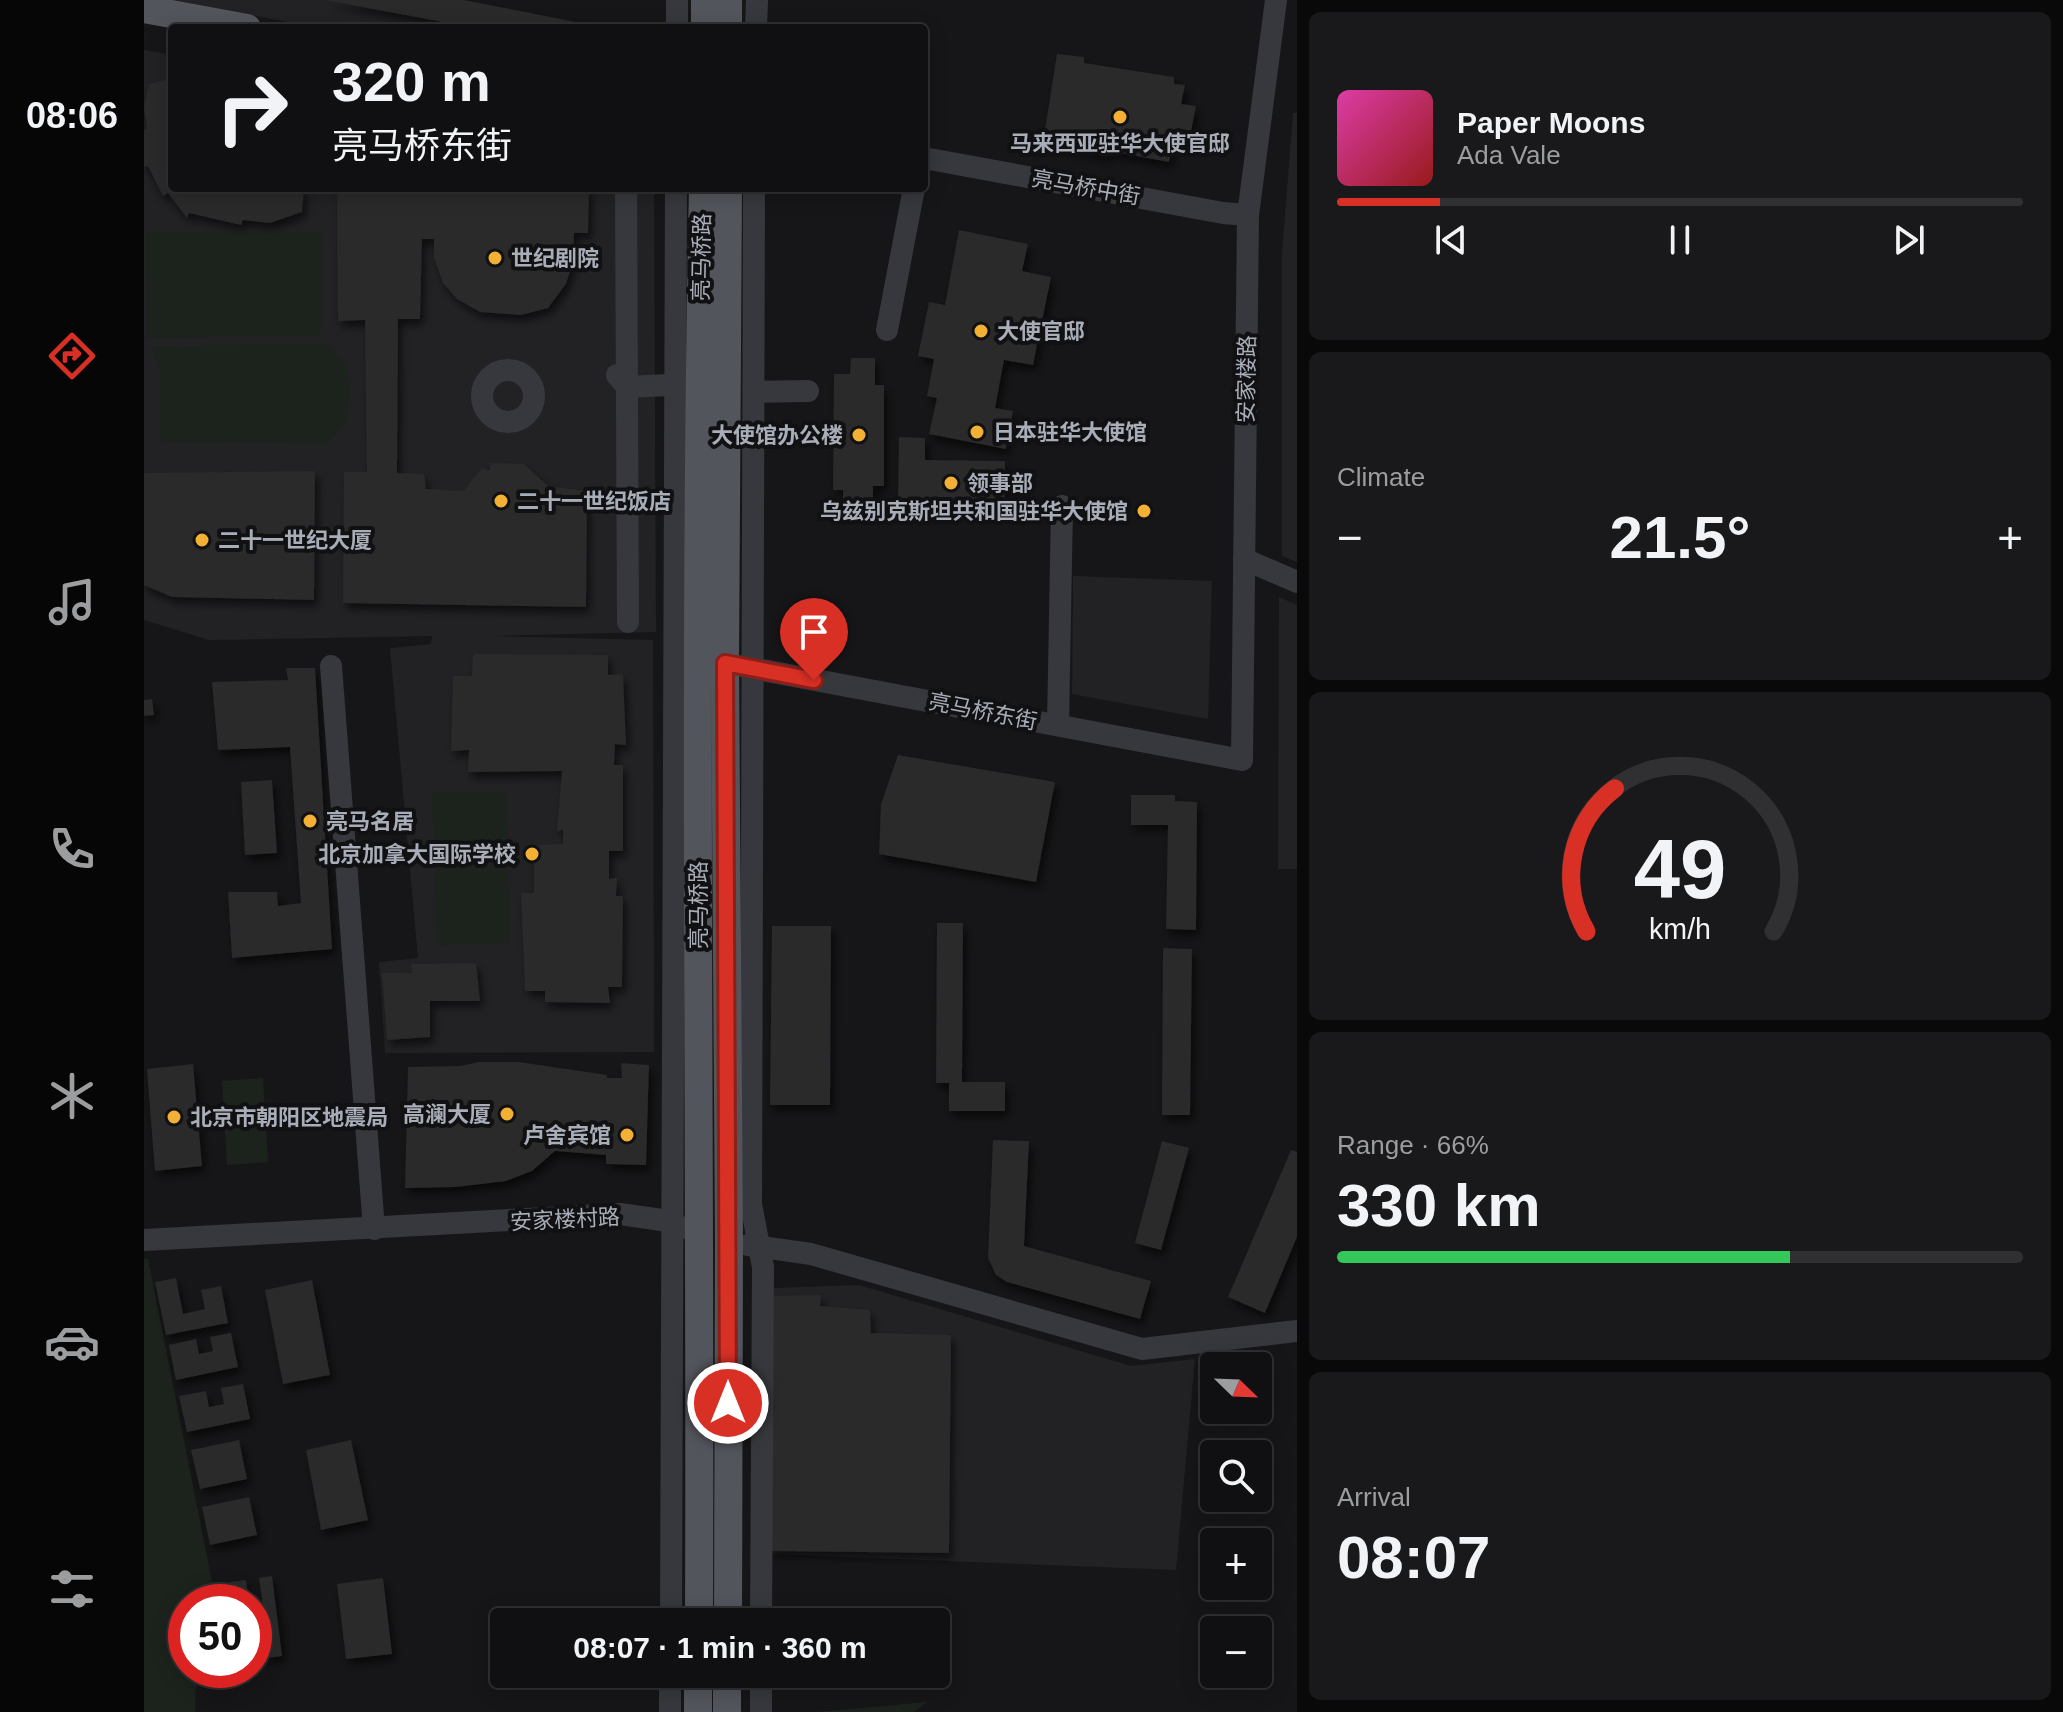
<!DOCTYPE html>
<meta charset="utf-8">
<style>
:root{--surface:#101012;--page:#19191b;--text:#f1f3f6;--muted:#9c9d9f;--line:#303032;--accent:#d93025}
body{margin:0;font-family:Arial,"Noto Sans SC",sans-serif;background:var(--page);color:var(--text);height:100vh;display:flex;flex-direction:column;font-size:30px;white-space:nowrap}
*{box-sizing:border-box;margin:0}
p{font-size:26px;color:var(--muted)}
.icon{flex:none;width:44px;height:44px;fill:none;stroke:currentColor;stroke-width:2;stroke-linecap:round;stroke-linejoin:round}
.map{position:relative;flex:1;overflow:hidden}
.drawer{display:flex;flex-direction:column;gap:12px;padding:12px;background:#09090a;width:766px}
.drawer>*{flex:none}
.hud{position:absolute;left:24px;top:24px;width:760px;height:168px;border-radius:8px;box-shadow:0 4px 20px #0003,0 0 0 2px var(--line);background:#101012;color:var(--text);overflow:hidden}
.needle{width:52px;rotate:113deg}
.tools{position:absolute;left:1056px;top:1352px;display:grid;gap:16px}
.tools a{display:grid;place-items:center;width:72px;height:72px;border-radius:8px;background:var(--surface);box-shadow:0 4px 20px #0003,0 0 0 2px var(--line);font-size:40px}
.speed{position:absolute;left:24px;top:1584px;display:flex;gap:16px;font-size:40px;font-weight:700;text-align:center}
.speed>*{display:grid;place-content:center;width:104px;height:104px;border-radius:50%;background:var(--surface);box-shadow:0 4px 20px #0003,0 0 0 2px var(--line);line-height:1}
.speed .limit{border:12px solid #d22;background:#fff;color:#111}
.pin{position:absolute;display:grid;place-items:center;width:68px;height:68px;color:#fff;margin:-82px -34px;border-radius:50% 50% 50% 0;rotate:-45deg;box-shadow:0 0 8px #0007}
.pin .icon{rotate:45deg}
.me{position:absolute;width:88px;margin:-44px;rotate:0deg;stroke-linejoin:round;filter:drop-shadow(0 0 6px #0008)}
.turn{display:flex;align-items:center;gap:28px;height:168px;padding:0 32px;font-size:36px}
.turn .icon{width:104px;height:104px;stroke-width:2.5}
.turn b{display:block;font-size:56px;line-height:68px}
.big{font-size:60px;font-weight:800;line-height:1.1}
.drawer .tile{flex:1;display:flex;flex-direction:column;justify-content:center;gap:12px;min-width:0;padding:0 28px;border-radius:12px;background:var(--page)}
.drawer .dial{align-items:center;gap:0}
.dial svg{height:208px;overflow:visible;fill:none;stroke:var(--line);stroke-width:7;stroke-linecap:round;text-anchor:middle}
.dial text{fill:var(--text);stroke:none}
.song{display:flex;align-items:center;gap:24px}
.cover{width:96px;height:96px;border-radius:12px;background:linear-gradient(135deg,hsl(320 70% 55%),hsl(0 70% 35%))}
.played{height:8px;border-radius:4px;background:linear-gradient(90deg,var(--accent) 15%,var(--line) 15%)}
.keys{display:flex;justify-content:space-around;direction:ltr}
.heat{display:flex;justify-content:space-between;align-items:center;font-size:44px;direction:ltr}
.charge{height:12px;border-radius:6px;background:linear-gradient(90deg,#34c759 66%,var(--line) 0)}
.trip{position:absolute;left:346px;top:1608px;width:460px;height:80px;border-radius:8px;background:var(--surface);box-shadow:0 4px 20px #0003,0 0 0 2px var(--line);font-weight:800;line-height:80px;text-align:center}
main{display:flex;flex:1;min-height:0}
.tabs{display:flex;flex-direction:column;width:144px;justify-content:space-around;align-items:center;background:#060607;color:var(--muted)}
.tabs .icon{width:56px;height:56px}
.tabs .active{color:var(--accent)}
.tabs b{font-size:36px;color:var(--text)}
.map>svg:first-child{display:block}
</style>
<main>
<nav class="tabs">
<b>08:06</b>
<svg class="icon active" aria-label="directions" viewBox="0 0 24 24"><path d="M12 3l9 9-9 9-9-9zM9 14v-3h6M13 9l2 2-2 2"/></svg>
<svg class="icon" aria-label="music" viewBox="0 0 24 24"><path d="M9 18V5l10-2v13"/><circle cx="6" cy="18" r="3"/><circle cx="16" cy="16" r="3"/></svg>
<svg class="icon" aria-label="phone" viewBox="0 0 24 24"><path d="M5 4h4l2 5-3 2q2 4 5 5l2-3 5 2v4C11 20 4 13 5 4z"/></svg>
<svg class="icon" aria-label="climate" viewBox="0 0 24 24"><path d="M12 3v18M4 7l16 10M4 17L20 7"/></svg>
<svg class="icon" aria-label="car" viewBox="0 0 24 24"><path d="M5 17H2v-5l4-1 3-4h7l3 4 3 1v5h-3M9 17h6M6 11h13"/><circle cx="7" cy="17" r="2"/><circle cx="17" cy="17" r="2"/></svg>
<svg class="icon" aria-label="filters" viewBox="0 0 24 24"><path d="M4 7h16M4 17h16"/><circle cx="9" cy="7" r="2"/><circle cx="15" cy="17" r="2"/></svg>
</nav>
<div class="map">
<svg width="1153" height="1712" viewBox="0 0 1153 1712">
<defs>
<filter id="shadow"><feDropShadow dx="3.5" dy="6" stdDeviation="4" flood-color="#0009"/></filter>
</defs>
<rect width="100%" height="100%" fill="#161618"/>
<g fill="#222225">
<polygon points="28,0 311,0 459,28 175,28"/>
<polygon points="0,50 28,55 28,188 510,188 512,632 348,636 509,640 510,1052 241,1053 235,962 274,958 246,648 287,644 288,636 65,640 0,620"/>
<polygon points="1149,113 1153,113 1153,562 1138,556 1138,253"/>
<polygon points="929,576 1068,581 1064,719 928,694"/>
<polygon points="1135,597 1153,605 1153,869 1134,869"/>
<polygon points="715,1285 987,1366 1051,1359 1032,1570 624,1554 630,1288"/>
</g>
<g fill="#1c231d">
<polygon points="2,232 177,232 177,335 3,338"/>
<polygon points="184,344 203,367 206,395 201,421 184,443 17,441 16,369 7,346"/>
<polygon points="362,792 366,943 293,945 288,793"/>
<polygon points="119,1078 124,1162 83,1165 78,1081"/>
<polygon points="0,1259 4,1259 72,1602 42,1602 42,1670 86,1670 88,1679 52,1686 51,1712 0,1712"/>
<polygon points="783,1702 770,1712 674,1712"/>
</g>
<g fill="#29292c" filter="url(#shadow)">
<polygon points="181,0 320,0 462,28 331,28"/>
<polygon points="913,54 940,57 940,63 1030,77 1030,84 1041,85 1037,104 1052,106 1047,131 1033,128 1025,162 965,151 965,156 899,143"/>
<polygon points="28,78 28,188 160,188 158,212 126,223 99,220 97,225 45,213 43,218 24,193 19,196 4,166 0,167 0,130 3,129 0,106 5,84"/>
<polygon points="445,188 444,233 430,233 429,261 422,284 404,308 377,315 336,312 313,299 299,283 290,258 290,239 278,239 276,319 254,319 253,473 280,474 282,489 319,491 338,468 346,471 346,463 380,464 404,486 443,491 442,607 199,603 200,472 223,472 221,320 194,321 193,189"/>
<polygon points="815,230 884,244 878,271 907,277 889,365 860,360 851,408 869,411 862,449 785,434 793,398 783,396 790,359 774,356 785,302 801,305"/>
<polygon points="707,358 731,358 731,385 740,385 740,486 729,486 729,509 699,509 699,490 689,490 690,374 706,374"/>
<polygon points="755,437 781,438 781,460 861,461 861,506 754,504"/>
<polygon points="171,471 170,600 28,597 0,585 0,473"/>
<polygon points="329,654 464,655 464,675 479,674 482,745 471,744 470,765 479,765 479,851 465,851 465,879 473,878 472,896 479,896 478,987 464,987 466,1003 401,1002 401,991 381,991 377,893 390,893 390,845 419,844 419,830 413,831 418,771 324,772 325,750 307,751 309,676 328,676"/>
<polygon points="142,668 171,668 188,949 88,958 84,892 133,892 134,906 157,903 146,747 74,750 68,682 144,680"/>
<polygon points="8,699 10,715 0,716 0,700"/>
<polygon points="754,755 911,782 892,882 735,854 737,804"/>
<polygon points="128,780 133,853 101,855 97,782"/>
<polygon points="987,795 1031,795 1031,801 1053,802 1052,930 1022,929 1024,825 987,825"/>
<polygon points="793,923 819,923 818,1082 861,1082 861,1111 805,1111 805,1083 792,1083"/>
<polygon points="628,926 687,926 686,1105 626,1105"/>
<polygon points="1019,948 1048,949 1046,1115 1018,1115"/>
<polygon points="332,963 336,1001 286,1001 286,1037 243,1040 238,973 268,973 267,964"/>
<polygon points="335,1062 375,1062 463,1075 463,1078 478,1078 477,1063 505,1065 502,1165 462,1164 462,1155 411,1151 388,1171 362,1181 312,1187 261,1188 264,1067 316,1066"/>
<polygon points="49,1064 58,1166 11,1171 3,1069"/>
<polygon points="849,1140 885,1141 880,1246 1007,1281 996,1319 863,1282 852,1275 844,1258"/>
<polygon points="1018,1141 1045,1148 1017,1250 991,1243"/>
<polygon points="1147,1150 1153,1152 1153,1237 1121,1313 1084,1297"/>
<polygon points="32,1278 39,1314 61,1309 57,1290 77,1286 84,1323 22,1335 11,1282"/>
<polygon points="168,1280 186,1375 139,1384 121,1290"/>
<polygon points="677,1295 676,1306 726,1310 727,1333 807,1335 805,1553 626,1551 623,1296"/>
<polygon points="87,1333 94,1367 32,1380 25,1345 52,1339 55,1354 69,1351 66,1337"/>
<polygon points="99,1384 106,1419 43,1432 35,1396 62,1391 65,1407 80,1404 77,1388"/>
<polygon points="95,1440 103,1479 56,1489 47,1450"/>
<polygon points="207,1440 224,1520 177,1530 162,1450"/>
<polygon points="105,1497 113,1535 66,1545 58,1507"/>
<polygon points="128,1576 138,1656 123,1658 120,1636 110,1637 110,1607 119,1605 115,1578"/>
<polygon points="239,1578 248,1654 202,1659 193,1584"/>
<polygon points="102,1580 105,1602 87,1602 85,1582"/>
</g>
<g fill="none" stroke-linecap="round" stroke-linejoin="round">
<g stroke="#37383d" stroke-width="22">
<polyline points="533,28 533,0"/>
<polyline points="612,28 613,0"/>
<polyline points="780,158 1079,213 1104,215"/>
<polyline points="482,188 484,622"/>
<polyline points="610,188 607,1204 619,1267 617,1622"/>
<polyline points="743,330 770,188"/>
<circle cx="364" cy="396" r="26"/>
<polyline points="473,375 483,387 545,384"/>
<polyline points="610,392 664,391"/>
<polyline points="1100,559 1153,582"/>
<polyline points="187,666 230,1229"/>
<polyline points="597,666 1098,760 1104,215 1132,0"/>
<polyline points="914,725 918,506"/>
<polyline points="0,1240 476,1214 518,1220 540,1228"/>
<polyline points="604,1245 667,1254 998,1349 1153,1331"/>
<polyline points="527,1622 532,188"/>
<polyline points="526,1712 526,1674"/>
<polyline points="617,1712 617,1674"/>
</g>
<g stroke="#53555c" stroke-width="28">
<polyline points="0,9 103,28"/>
<polyline points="561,28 561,0"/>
<polyline points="584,28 584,0"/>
<path d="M555 1622C557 1144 549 666 559 188"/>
<polyline points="584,1622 585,1242 581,663 584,188"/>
<polyline points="554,1712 554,1674"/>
<polyline points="583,1712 583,1674"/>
</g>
</g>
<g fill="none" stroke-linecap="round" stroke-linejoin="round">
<g stroke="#8d1f18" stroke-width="20">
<polyline id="route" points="584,1403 581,663 670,680"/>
</g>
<use href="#route" stroke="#d93025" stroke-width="14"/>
</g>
<g fill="#f2b134" stroke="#111113" stroke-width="3">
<circle cx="976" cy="117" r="8"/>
<circle cx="351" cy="258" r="8"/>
<circle cx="837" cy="331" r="8"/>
<circle cx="833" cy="432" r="8"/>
<circle cx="715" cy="435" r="8"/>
<circle cx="807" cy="483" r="8"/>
<circle cx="357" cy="501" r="8"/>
<circle cx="1000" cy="511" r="8"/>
<circle cx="58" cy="540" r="8"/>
<circle cx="166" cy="821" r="8"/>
<circle cx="388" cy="854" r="8"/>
<circle cx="363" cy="1114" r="8"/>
<circle cx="30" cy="1117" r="8"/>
<circle cx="483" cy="1135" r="8"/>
</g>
<g text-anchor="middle" stroke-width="8" stroke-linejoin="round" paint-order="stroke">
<g font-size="22" font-weight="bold" fill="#a8adb8" stroke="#111113" text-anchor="start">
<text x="976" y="151" text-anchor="middle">马来西亚驻华大使官邸</text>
<text x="367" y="266">世纪剧院</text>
<text x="853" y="339">大使官邸</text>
<text x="849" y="440">日本驻华大使馆</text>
<text x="699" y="443" text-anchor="end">大使馆办公楼</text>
<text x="823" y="491">领事部</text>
<text x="373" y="509">二十一世纪饭店</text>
<text x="984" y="519" text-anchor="end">乌兹别克斯坦共和国驻华大使馆</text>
<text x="74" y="548">二十一世纪大厦</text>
<text x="182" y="829">亮马名居</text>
<text x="372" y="862" text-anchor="end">北京加拿大国际学校</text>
<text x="347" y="1122" text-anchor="end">高澜大厦</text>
<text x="46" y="1125">北京市朝阳区地震局</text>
<text x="467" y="1143" text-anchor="end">卢舍宾馆</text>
</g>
<g font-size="22" fill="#a8adb8" stroke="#111113">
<text transform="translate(942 187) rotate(10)" y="8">亮马桥中街</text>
<text transform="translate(557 257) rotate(-89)" y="8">亮马桥路</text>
<text transform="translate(1102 379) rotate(-89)" y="8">安家楼路</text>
<text transform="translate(839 711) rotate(11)" y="8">亮马桥东街</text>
<text transform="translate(554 905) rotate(-90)" y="8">亮马桥路</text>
<text transform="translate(421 1219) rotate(-3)" y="8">安家楼村路</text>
</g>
</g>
</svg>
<div class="tools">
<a><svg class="needle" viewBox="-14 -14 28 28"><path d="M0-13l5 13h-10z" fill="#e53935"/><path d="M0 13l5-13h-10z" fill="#9c9d9f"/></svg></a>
<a><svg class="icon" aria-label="search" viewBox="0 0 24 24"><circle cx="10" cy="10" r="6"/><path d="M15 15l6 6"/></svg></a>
<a>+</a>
<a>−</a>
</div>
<div class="speed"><div class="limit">50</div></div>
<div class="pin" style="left:670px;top:680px;background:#d93025"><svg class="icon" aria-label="arrive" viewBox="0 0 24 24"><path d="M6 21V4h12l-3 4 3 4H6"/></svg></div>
<svg class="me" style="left:584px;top:1403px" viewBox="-20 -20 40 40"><circle r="17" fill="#d93025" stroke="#fff" stroke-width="3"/><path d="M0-11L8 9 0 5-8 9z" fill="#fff"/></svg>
<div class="trip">08:07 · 1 min · 360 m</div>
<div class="hud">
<div class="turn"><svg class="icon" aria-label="right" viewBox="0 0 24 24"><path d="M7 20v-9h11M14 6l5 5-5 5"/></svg><div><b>320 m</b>亮马桥东街</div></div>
</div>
</div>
<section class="drawer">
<div class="tile">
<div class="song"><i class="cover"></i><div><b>Paper Moons</b><p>Ada Vale</p></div></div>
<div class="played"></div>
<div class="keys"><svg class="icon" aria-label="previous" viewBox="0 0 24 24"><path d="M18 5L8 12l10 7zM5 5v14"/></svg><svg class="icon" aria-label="pause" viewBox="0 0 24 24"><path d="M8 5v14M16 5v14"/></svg><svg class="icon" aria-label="next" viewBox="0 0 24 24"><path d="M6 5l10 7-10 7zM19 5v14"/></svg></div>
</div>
<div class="tile"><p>Climate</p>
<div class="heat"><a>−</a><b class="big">21.5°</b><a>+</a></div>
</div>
<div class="tile dial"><svg viewBox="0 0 100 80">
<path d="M14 69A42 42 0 1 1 86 69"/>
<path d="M14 69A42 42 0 0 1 25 14" stroke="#d93025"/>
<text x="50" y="56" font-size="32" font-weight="700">49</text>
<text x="50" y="72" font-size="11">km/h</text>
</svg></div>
<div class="tile"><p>Range · 66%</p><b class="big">330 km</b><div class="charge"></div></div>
<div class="tile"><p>Arrival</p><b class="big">08:07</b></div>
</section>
</main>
